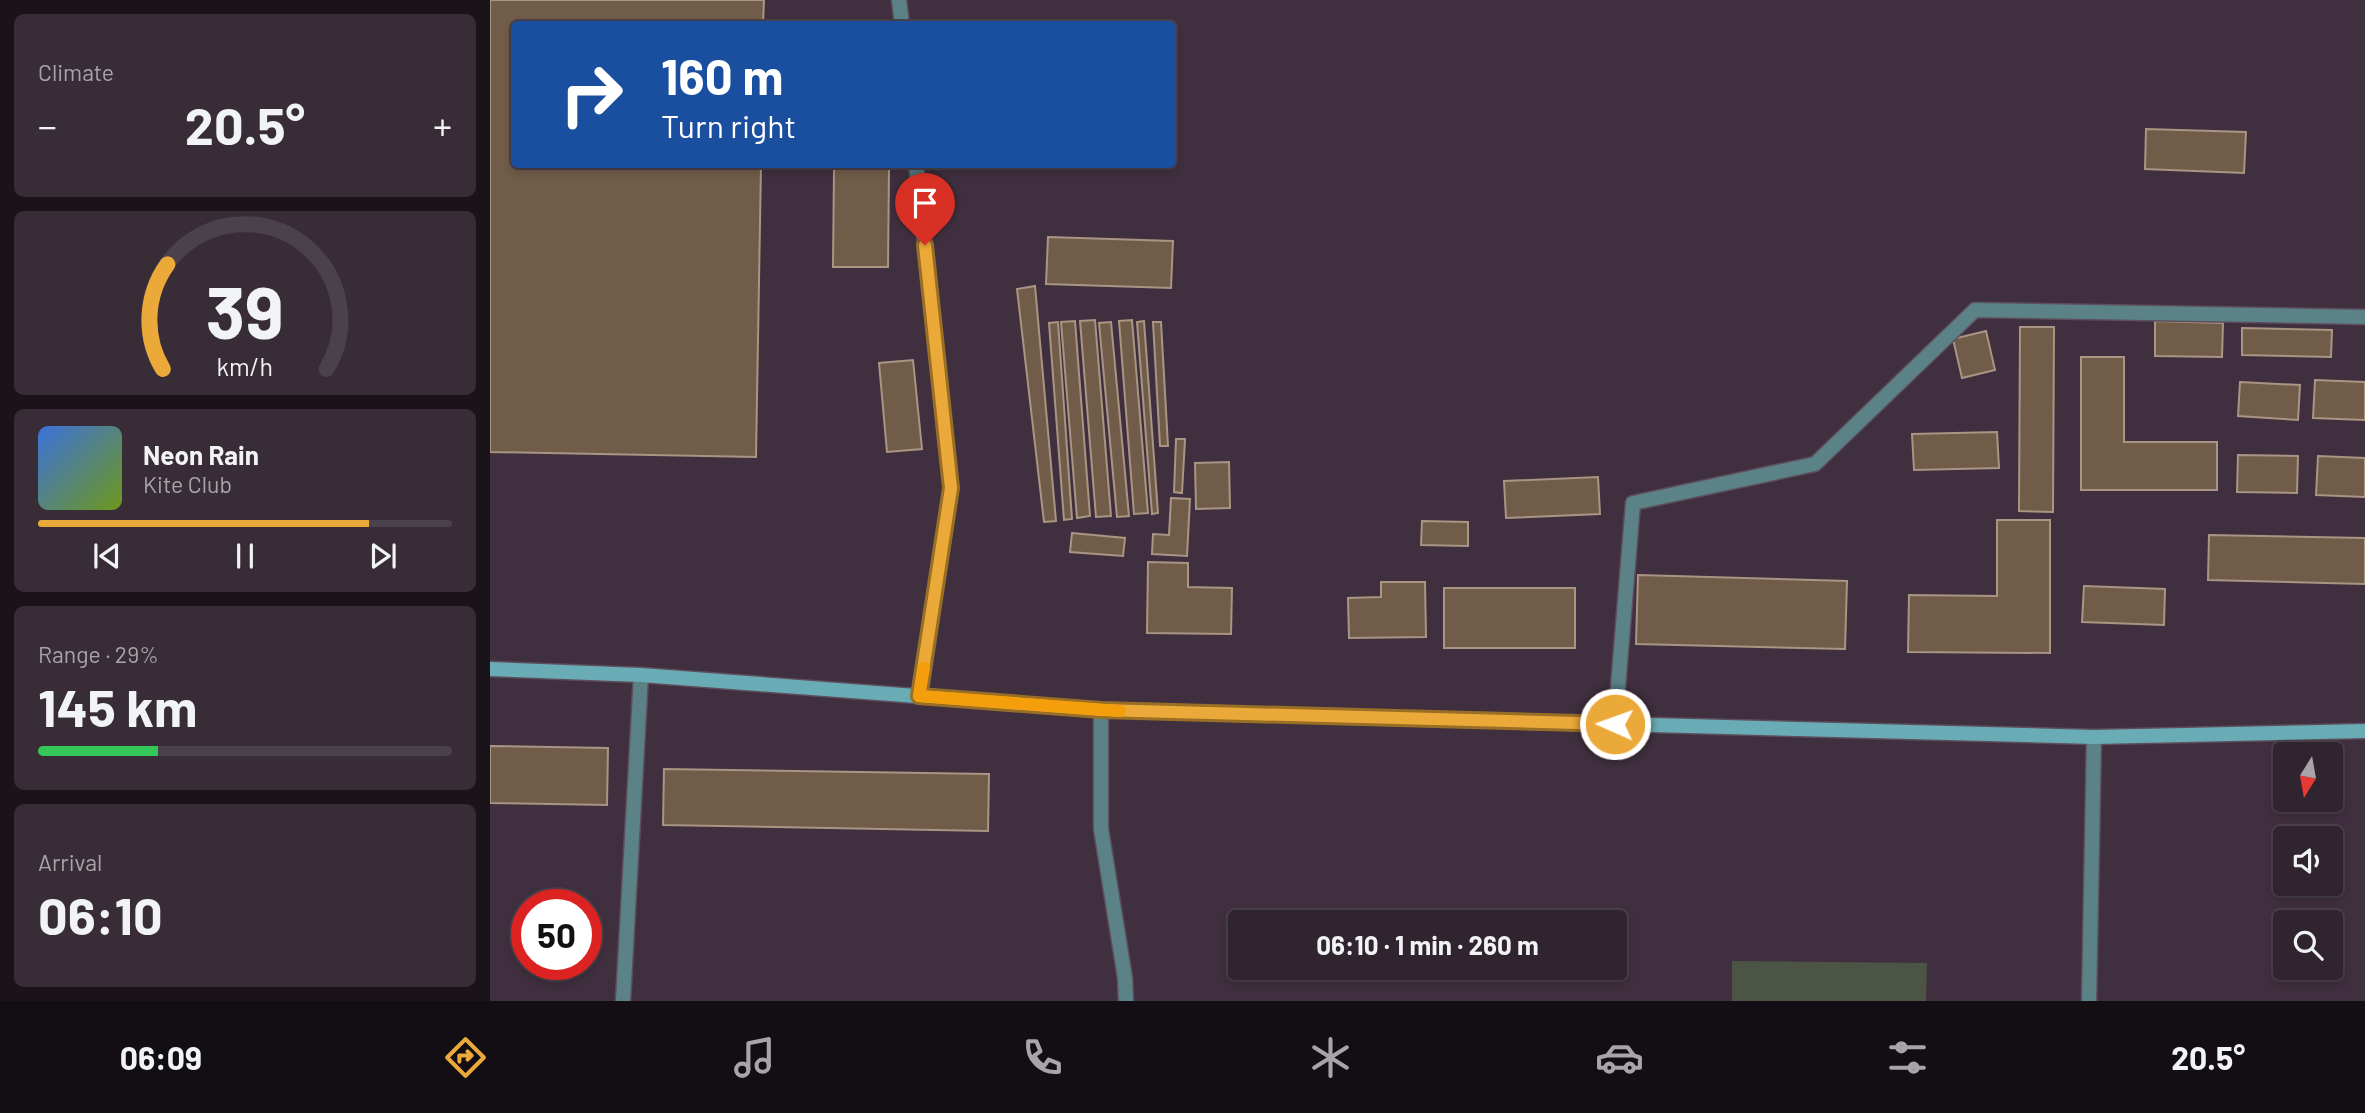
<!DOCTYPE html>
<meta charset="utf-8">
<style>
:root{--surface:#30242f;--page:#382c37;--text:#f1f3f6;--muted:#a8a4aa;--line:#4b414b;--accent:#eba939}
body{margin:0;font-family:Barlow,sans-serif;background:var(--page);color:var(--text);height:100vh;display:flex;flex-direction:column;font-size:26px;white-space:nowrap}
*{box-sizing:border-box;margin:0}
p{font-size:23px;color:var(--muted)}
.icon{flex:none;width:38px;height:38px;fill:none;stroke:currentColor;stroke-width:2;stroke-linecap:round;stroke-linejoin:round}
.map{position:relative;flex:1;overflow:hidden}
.sheet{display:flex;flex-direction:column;gap:14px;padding:14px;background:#1a141a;width:490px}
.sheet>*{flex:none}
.banner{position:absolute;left:21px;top:21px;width:665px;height:147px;border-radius:7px;box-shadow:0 4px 10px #0003,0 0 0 2px var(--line);background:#1a4fa0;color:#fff;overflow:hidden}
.needle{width:46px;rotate:191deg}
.buttons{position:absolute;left:1783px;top:742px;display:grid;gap:14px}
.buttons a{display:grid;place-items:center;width:70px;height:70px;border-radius:7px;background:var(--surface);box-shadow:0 4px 10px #0003,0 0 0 2px var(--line);font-size:35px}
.speed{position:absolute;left:21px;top:889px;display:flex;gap:14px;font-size:35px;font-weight:700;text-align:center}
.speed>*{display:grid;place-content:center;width:91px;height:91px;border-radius:50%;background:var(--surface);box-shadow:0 4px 10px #0003,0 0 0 2px var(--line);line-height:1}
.speed .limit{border:10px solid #d22;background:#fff;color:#111}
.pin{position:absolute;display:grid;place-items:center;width:60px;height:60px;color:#fff;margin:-72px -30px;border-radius:50% 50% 50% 0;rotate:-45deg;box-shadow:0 0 7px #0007}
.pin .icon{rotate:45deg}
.me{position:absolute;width:77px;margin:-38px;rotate:272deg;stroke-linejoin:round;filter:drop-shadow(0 0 5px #0008)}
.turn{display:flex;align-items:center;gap:24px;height:147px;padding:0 35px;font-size:32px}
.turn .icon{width:91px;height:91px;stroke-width:2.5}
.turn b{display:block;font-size:49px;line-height:60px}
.big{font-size:52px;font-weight:700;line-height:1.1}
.sheet .card{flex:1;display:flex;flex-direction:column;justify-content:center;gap:10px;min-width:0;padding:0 24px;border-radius:10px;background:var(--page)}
.sheet .dial{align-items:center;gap:0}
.dial svg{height:182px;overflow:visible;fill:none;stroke:var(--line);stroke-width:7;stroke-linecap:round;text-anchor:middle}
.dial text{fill:var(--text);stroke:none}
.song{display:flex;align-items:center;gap:21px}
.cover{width:84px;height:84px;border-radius:10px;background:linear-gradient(135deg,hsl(220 70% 55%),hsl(80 70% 35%))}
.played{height:7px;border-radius:4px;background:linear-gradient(90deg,var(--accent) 80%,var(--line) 80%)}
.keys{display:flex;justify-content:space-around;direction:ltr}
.heat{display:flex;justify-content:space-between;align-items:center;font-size:38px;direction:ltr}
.charge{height:10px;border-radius:5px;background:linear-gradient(90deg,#34c759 29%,var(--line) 0)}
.trip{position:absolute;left:738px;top:910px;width:399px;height:70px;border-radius:7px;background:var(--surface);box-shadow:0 4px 10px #0003,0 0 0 2px var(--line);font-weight:700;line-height:70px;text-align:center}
.menu{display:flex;height:112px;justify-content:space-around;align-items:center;background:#130e13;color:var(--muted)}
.menu .icon{width:49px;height:49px}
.menu .on{color:var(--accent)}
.menu b{font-size:32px;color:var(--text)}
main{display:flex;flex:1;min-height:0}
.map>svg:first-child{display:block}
</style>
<main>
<section class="sheet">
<div class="card"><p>Climate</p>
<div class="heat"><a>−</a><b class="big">20.5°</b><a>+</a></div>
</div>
<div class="card dial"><svg viewBox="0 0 100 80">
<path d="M14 69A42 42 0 1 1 86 69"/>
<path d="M14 69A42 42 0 0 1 16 23" stroke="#eba939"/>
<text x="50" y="56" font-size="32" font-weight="700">39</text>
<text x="50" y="72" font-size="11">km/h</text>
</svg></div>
<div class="card">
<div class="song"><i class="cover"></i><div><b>Neon Rain</b><p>Kite Club</p></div></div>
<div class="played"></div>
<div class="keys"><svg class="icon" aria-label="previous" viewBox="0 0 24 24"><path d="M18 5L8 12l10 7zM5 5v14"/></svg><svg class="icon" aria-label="pause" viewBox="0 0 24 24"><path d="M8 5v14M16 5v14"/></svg><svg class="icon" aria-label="next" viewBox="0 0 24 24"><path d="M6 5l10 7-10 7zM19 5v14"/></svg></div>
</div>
<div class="card"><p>Range · 29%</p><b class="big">145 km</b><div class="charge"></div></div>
<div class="card"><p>Arrival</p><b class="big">06:10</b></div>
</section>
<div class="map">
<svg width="1875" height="1001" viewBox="0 0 1875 1001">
<rect width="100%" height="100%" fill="#40303f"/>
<polygon fill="#4c5445" points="1242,961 1437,963 1436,1001 1242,1001"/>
<g fill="#715c49" stroke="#a99583" stroke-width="2">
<polygon points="0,0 274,0 273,24 24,24 24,164 271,164 266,457 0,452"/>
<polygon points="1656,129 1756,132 1754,173 1655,169"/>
<polygon points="344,169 399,169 398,267 343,267"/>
<polygon points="558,237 683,241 681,288 556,284"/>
<polygon points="545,286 566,521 554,522 527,289"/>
<polygon points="605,320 621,516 606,517 590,321"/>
<polygon points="642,320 658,513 644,514 629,321"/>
<polygon points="585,321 600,516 587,518 571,322"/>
<polygon points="654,321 668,513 662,514 647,322"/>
<polygon points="1665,321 1733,323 1732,357 1665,356"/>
<polygon points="568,322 582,519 574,520 559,323"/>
<polygon points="621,322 639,516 627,517 609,323"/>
<polygon points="663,322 671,322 678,446 670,446"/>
<polygon points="1530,327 1564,327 1563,512 1529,511"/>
<polygon points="1752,328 1842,330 1841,357 1752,355"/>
<polygon points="1496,331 1505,370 1472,378 1463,339"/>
<polygon points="1591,357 1634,357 1634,442 1727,442 1727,490 1591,490"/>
<polygon points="423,360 432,449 397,452 389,363"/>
<polygon points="1825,380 1875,382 1875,420 1823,418"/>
<polygon points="1750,382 1810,385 1808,420 1748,416"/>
<polygon points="1507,432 1509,468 1424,470 1422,434"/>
<polygon points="686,439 695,439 692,493 684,492"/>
<polygon points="1748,455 1808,456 1807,493 1747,492"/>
<polygon points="1828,456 1875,458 1875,497 1826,495"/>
<polygon points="739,462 740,508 706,509 705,463"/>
<polygon points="1108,477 1110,514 1016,518 1014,481"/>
<polygon points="681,498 700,499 697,556 662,554 663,534 679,535"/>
<polygon points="1507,520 1560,520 1560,653 1418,652 1419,595 1507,596"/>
<polygon points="932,521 978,522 978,546 931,545"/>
<polygon points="582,533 635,538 633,556 580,552"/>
<polygon points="1719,535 1875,538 1875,584 1718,580"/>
<polygon points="658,562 698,563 698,587 742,588 741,634 657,633"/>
<polygon points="1148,575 1357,581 1355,649 1146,644"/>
<polygon points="891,582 935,582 936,637 859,638 858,598 891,597"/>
<polygon points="1594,586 1675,589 1674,625 1592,622"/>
<rect x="954" y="588" width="131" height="60"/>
<polygon points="0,746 118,748 117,805 0,803"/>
<polygon points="174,769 499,774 498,831 173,825"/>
</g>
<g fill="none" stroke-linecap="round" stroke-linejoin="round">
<g stroke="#5d4e5d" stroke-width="17">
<polyline id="service" points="1125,724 1143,503 1325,464 1485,310 1875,317"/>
</g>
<g stroke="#5d4e5d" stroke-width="17">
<g id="minor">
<polyline points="409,0 412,24"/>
<polyline points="426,164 461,488 430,696"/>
<polyline points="611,710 611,829 635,978 636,1001"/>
<polyline points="133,1001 151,675"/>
<polyline points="1599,1001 1604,737"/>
</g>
</g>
<g stroke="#5d4e5d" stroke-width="17">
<polyline id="secondary" points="0,669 151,675 611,710 1604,737 1875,731"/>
</g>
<use href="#service" stroke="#5a8287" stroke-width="14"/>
<use href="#minor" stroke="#5a8287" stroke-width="14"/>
<use href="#secondary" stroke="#6aacb5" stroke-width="14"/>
</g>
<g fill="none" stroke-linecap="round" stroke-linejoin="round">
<g stroke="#996e25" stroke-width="18">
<polyline id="route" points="435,245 461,488 429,696 611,710 1125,724"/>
</g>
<use href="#route" stroke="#eba939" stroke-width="12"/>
<polyline stroke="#f59e0b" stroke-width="12" points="434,668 429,696 630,711"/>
</g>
</svg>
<div class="buttons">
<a><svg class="needle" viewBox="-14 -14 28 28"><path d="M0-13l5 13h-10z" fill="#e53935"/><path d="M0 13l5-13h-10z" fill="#a8a4aa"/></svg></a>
<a><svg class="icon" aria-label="sound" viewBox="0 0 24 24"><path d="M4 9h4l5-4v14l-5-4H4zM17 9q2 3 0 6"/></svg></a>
<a><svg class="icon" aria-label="search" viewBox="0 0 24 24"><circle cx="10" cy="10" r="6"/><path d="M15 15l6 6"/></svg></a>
</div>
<div class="speed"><div class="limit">50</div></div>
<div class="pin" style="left:435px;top:245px;background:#d93025"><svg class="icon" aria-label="arrive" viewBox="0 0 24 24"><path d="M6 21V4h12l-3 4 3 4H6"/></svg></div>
<svg class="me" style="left:1125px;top:724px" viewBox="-20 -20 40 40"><circle r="17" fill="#eba939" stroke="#fff" stroke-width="3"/><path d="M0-11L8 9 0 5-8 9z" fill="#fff"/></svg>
<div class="trip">06:10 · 1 min · 260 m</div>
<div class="banner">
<div class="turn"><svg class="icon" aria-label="right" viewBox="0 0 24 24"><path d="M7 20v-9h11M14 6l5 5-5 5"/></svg><div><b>160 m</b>Turn right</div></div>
</div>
</div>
</main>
<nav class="menu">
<b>06:09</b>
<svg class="icon on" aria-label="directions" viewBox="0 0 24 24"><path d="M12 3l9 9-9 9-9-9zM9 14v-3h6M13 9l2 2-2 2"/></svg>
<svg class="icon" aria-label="music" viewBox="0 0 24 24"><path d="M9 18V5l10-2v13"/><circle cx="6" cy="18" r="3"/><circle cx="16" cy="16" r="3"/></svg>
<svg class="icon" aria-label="phone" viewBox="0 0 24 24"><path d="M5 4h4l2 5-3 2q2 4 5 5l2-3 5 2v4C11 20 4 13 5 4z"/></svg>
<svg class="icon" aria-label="climate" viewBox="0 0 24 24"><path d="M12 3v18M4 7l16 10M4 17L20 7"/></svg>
<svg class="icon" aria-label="car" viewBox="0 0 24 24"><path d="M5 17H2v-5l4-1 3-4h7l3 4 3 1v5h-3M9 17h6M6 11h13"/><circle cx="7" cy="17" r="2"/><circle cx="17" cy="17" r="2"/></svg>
<svg class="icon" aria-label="filters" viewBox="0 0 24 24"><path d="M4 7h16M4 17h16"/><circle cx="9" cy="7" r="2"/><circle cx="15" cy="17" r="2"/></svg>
<b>20.5°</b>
</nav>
